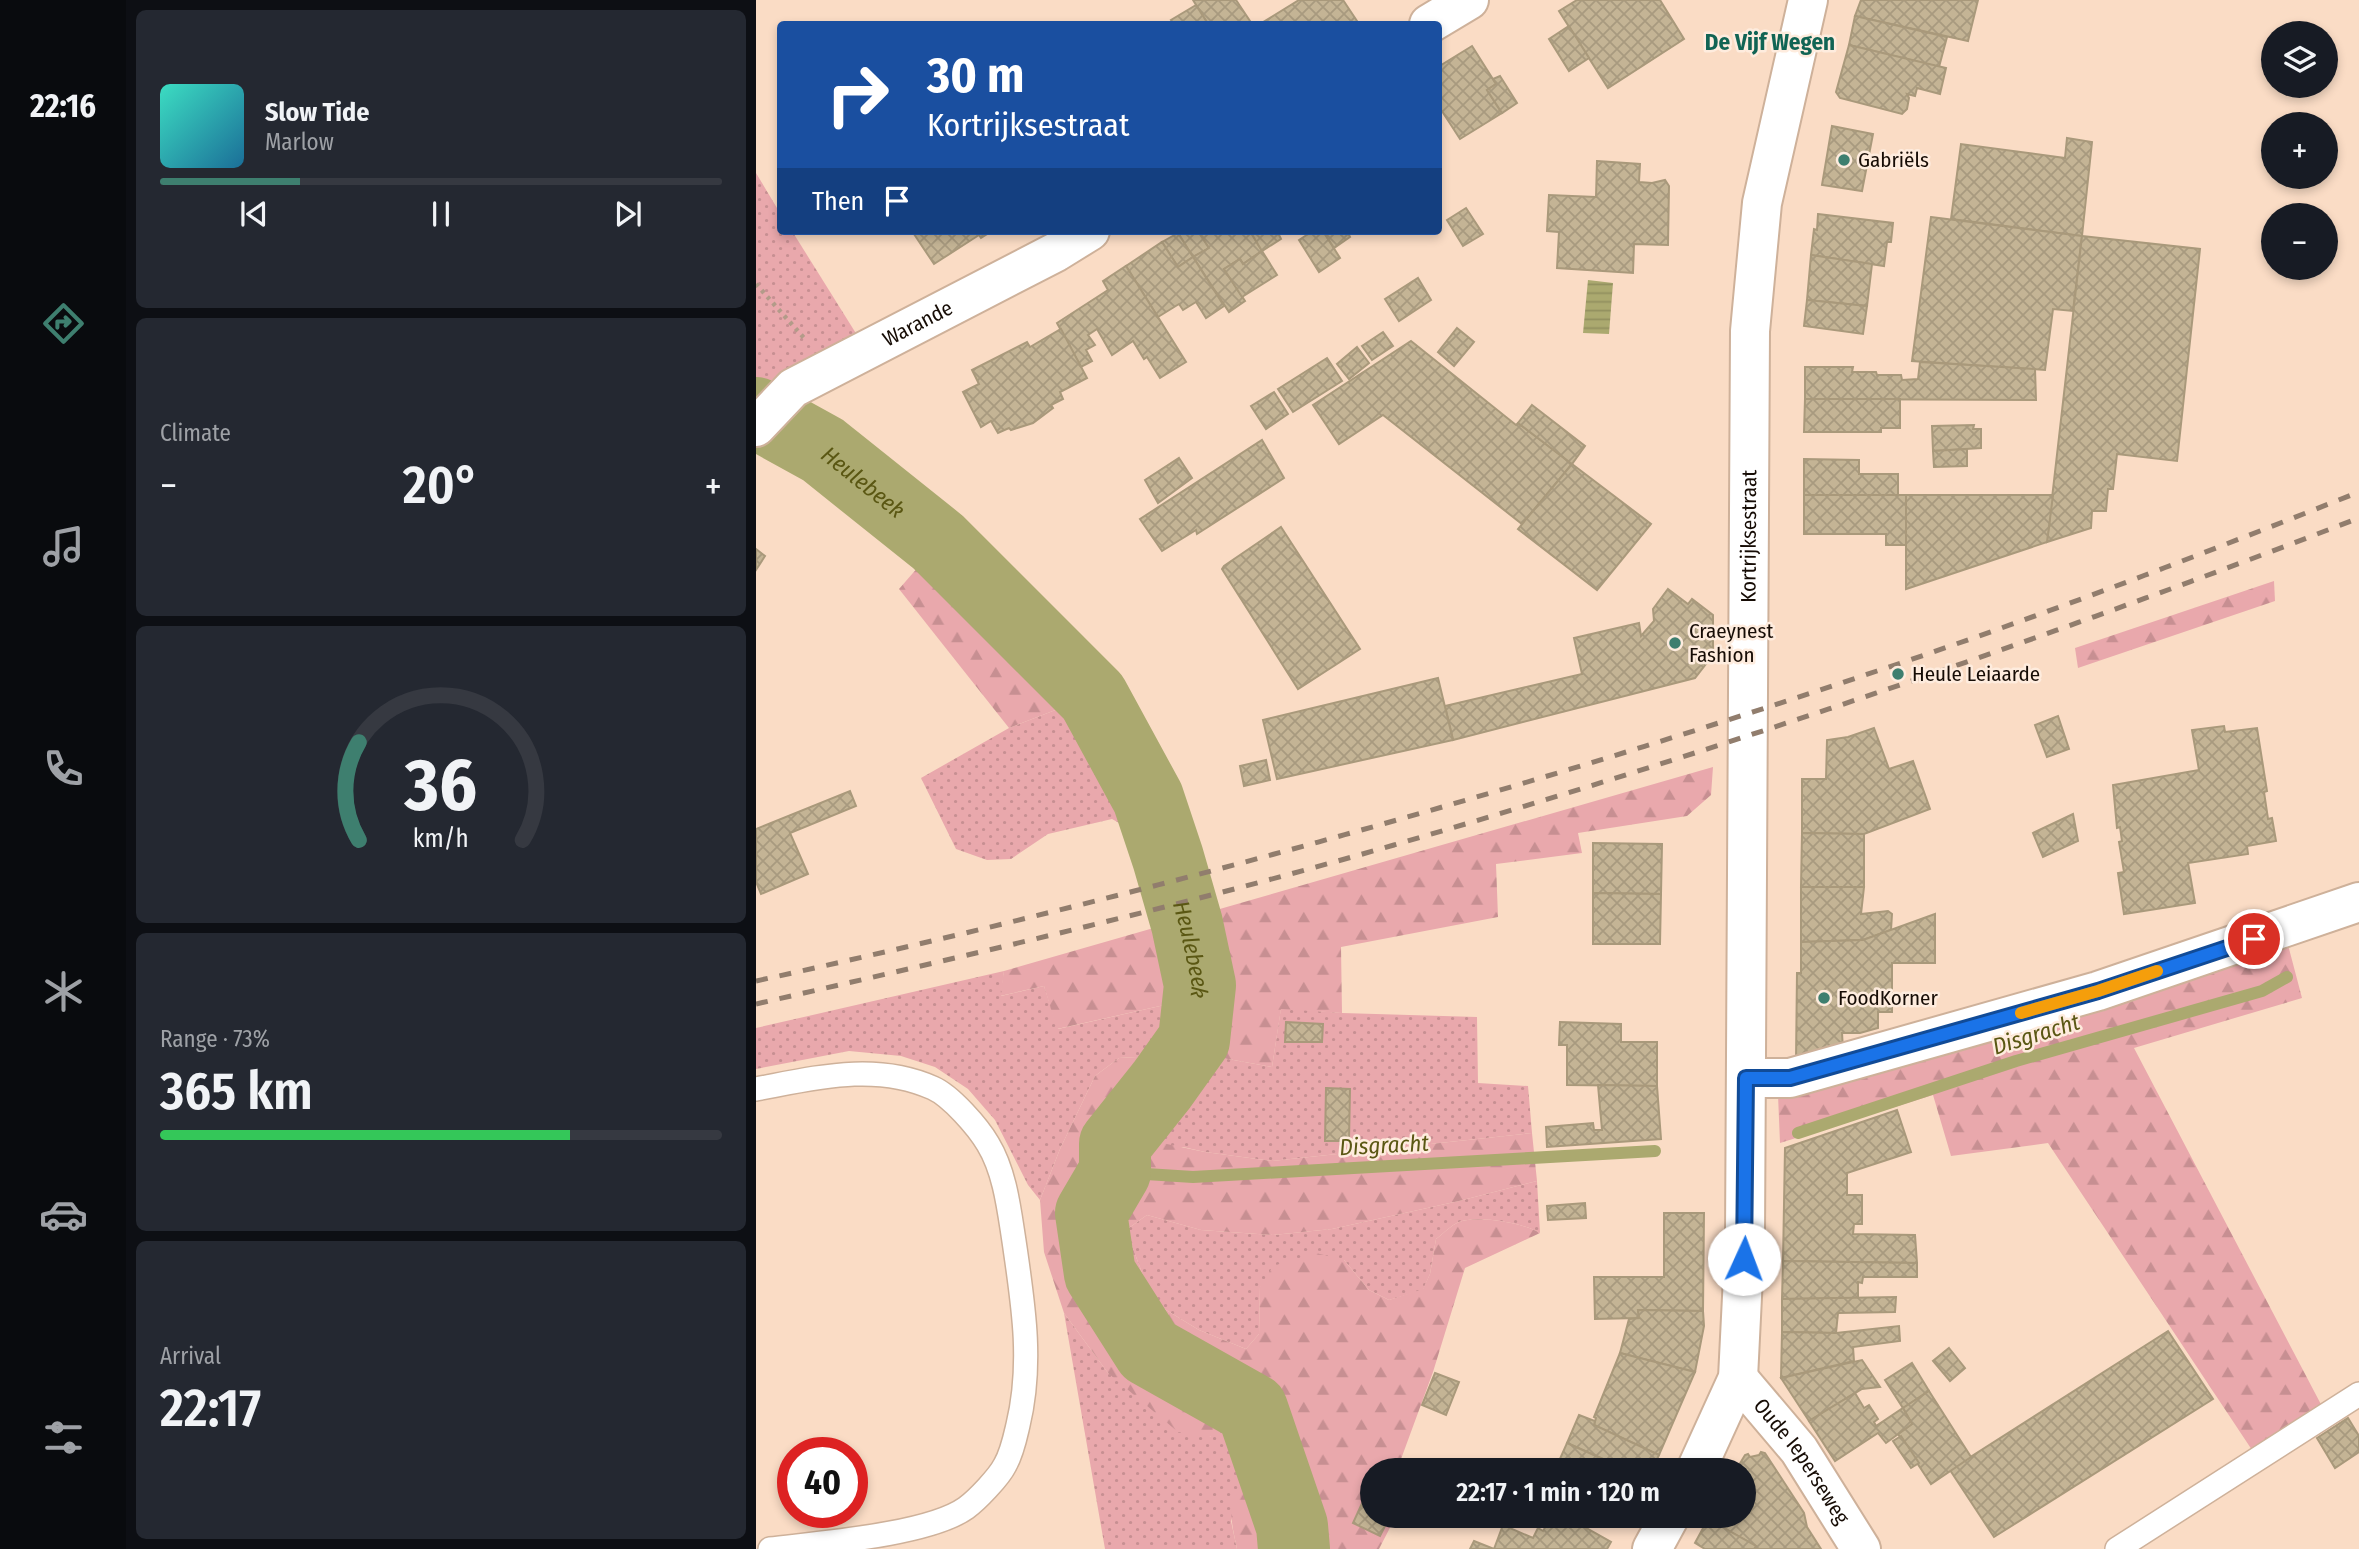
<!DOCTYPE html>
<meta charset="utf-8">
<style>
:root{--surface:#171b24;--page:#242831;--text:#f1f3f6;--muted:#9ea1a6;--line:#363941;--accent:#3e7f6f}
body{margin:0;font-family:"Fira Sans Condensed",sans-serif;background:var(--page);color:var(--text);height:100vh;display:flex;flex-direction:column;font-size:26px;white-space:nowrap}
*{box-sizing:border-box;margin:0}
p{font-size:23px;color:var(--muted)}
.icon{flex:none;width:38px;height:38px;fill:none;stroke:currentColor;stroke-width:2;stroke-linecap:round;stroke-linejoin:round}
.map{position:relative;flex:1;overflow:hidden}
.sheet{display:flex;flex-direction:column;gap:10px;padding:10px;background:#0d0f14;width:630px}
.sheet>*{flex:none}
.banner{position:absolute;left:21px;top:21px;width:665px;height:214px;border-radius:7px;box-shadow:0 4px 10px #0003;background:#1a4fa0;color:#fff;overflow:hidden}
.tools{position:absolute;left:1505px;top:21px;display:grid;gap:14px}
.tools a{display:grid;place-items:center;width:77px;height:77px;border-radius:50%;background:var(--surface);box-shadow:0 4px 10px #0003;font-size:35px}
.speed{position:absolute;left:21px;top:1437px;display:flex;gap:14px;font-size:35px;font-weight:700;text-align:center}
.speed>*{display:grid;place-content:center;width:91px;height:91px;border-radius:50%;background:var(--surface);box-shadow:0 4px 10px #0003;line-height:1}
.speed .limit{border:10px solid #d22;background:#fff;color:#111}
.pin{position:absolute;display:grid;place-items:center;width:60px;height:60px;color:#fff;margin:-30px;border:4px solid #fff;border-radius:50%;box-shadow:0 2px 7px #0007}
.me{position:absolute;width:77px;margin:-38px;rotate:2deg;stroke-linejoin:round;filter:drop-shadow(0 0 5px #0008)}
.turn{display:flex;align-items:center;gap:24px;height:147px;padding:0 35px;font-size:32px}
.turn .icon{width:91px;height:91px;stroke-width:2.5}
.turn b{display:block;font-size:49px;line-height:60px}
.then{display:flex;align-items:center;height:66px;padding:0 35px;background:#0003;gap:14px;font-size:26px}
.big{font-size:52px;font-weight:600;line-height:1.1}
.sheet .card{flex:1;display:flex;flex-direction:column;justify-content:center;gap:10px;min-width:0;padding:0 24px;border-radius:10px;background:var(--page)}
.sheet .dial{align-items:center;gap:0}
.dial svg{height:182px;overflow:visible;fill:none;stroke:var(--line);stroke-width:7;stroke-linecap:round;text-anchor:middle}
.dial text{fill:var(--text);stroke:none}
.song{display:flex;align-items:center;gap:21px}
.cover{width:84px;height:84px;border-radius:10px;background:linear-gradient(135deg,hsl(170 70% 55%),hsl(200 70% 35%))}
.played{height:7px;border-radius:4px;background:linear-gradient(90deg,var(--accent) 25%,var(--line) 25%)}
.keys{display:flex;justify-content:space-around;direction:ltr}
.heat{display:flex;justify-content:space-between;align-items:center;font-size:38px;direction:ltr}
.charge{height:10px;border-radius:5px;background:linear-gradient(90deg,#34c759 73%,var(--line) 0)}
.trip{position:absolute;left:604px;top:1458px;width:396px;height:70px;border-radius:35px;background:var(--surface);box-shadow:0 4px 10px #0003;font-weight:600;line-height:70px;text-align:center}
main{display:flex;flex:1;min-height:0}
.tabs{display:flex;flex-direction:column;width:126px;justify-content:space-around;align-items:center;background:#090b0e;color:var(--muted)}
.tabs .icon{width:49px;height:49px}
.tabs .selected{color:var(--accent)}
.tabs b{font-size:32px;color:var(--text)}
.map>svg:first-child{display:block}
</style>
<main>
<nav class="tabs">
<b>22:16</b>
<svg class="icon selected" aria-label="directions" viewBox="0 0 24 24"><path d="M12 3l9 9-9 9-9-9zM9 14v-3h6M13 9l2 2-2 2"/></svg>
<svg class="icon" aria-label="music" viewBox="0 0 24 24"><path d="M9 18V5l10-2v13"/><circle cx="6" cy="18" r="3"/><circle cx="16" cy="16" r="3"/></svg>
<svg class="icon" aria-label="phone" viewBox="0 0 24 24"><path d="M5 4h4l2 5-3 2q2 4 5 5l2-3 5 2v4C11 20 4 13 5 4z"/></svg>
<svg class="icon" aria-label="climate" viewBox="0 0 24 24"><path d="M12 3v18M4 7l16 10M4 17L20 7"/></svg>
<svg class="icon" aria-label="car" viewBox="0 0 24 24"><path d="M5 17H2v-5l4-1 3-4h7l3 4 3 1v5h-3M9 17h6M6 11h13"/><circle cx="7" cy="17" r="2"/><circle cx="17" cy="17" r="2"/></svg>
<svg class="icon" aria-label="filters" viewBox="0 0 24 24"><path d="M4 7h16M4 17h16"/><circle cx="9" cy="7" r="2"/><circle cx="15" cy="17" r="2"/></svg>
</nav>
<section class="sheet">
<div class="card">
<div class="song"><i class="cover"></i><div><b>Slow Tide</b><p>Marlow</p></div></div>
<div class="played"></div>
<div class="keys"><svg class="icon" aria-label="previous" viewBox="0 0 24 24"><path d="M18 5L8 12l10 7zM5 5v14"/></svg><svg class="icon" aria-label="pause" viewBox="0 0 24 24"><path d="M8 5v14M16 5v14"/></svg><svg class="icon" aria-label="next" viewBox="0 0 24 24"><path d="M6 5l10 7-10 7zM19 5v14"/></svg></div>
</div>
<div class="card"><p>Climate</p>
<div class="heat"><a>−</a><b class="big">20°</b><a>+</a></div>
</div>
<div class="card dial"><svg viewBox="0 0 100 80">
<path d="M14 69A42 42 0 1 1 86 69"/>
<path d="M14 69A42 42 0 0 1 14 26" stroke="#3e7f6f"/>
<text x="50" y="56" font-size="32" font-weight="700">36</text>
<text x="50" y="72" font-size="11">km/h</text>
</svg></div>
<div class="card"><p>Range · 73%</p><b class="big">365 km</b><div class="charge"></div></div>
<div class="card"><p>Arrival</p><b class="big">22:17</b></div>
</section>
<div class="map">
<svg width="1603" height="1549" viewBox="0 0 1603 1549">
<defs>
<pattern id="grass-dots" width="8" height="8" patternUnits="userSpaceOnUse" patternTransform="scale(1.75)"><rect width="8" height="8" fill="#e9a8ac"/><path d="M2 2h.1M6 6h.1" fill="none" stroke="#c78f92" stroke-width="1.8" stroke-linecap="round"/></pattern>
<pattern id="forest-firs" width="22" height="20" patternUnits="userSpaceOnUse" patternTransform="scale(1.75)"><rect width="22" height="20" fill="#e9a8ac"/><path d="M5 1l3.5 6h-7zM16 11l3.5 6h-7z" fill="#c78f92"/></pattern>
<pattern id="water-rules" width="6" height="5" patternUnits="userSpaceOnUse" patternTransform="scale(1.75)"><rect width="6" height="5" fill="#aba96f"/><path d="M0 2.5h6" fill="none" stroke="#92905f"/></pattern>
<pattern id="building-cross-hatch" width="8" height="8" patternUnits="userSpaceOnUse" patternTransform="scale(1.75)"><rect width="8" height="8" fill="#c4b495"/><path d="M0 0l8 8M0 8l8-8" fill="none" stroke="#a89a7f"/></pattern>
</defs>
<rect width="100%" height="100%" fill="#fadcc5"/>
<g fill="url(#grass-dots)">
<polygon points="0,173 24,213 24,231 36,231 101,335 23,374 2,392 0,391"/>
<polygon points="314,700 355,770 383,834 356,819 292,834 255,859 231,860 200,849 165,778 253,728 302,709"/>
<polygon points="248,971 245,996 288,986 302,1029 413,1004 427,1015 417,1049 391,1072 381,1057 363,1058 339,1076 304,1149 284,1200 272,1185 239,1120 212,1089 179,1067 145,1056 93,1051 0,1069 0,1028"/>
<polygon points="525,1008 586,1013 721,1017 722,1083 772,1086 776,1133 516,1161 449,1152 427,1147 386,1150 373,1154 407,1104 450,1055 516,1067"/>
<path d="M781 1181 784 1233C768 1223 721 1215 703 1222 695 1225 687 1234 680 1239L674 1274 667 1290 633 1300 613 1290 588 1260 504 1287 503 1334 490 1349 443 1330 397 1302 370 1230 391 1215 445 1230 517 1235 576 1229 703 1201Z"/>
<polygon points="308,1313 352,1373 455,1437 459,1402 477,1416 492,1440 514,1485 501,1480 487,1485 475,1521 481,1549 349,1549"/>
</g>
<g fill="url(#forest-firs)">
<polygon points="197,527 265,587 342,684 302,709 253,728 143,589"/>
<polygon points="1518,581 1519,601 1322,668 1319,648"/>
<polygon points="957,767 955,795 931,816 822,833 826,853 740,864 742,917 585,947 586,1013 525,1009 516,1067 417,1049 427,1015 413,1004 301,1029 288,986 244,996 248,971"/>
<polygon points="1531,941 1546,998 1378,1048 1569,1412 1500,1456 1292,1143 1195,1156 1177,1095 1024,1143 1022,1095"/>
<polygon points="381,1057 391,1072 351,1122 333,1175 326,1213 327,1257 352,1320 377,1356 408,1378 459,1402 456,1437 422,1432 352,1373 308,1313 288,1252 284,1200 304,1149 339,1076 363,1058"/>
<path d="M776 1133 781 1181 703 1201 576 1229 517 1235 445 1230 391 1215 370 1230 397 1302 443 1330 490 1349 503 1334 504 1287 517 1266 560 1253 588 1260 613 1290 633 1300 667 1289 674 1274 680 1239C687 1234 695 1225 703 1222 721 1215 768 1223 784 1233L709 1268 677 1372 641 1470H616V1516H640L623 1549H552L527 1460 500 1393 480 1378 421 1347 385 1320 359 1277 351 1246V1201L373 1154 406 1143 449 1152 516 1161Z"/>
<path d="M501 1479 514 1485 528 1549H481C475 1519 466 1493 501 1479Z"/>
</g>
<polygon fill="url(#water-rules)" points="832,280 857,283 853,334 827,333"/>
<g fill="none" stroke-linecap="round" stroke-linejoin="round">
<g stroke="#aba96f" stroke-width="12">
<polyline points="1042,1133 1260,1061 1506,991 1531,977"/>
<polyline points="359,1172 437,1177 899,1151"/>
</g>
<path stroke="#aba96f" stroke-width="72" id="s1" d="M0 413 67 450 182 542 337 697 392 798 412 858 431 924 444 985 438 1040 406 1085 359 1144V1172L335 1213 344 1274 393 1351 496 1409 536 1526 538 1549"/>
</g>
<g fill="url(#building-cross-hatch)" stroke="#a9997b" stroke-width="2">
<polygon points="437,0 480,0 496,24 452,24"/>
<polygon points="543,0 587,0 603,24 504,24"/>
<polygon points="821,0 904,0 928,39 852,88 803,11"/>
<polygon points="1105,0 1222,0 1212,41 1099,16"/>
<polygon points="440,5 452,24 418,24 415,20"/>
<polygon points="1099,16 1191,37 1183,67 1093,45"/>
<polygon points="813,26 833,58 813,71 793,39"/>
<polygon points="1093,45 1190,68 1184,94 1161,88 1159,96 1151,94 1153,98 1151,109 1146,114 1084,98 1080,92"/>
<polygon points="716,46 740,84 731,90 746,113 704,139 682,105 682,67"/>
<polygon points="744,76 761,103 746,113 731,90 740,84 737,79"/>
<polygon points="1076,126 1117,134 1106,191 1066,185"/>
<polygon points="1311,138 1336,142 1326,236 1195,219 1205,144 1309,158"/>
<polygon points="841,161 884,164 883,182 896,183 909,180 913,186 912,245 878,244 877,273 801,268 803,232 791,231 793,195 840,197"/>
<polygon points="710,208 727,234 707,246 691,220"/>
<polygon points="1062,214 1137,223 1135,242 1131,242 1128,266 1055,255 1058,229 1061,230"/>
<polygon points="1175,217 1326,236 1317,311 1297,309 1289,370 1156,361"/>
<polygon points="156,231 236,231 225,238 223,235 178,264"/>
<polygon points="424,231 442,231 453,248 437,257 422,233"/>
<polygon points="442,231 494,231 506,251 487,264 484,259 468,269 489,301 473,312 437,257 453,248"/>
<polygon points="494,231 525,231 522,233 525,239 506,251"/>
<polygon points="557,231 567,231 584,258 563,272 543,240"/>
<polygon points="567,231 591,231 594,237 578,248"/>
<polygon points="422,233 437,257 422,267 406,242"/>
<polygon points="1326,236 1444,249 1421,461 1361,454 1357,489 1352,489 1350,511 1336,511 1335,528 1291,542"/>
<polygon points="406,242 422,267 437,257 468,306 450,318 440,302 427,310 423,304 402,317 370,266"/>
<polygon points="506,251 521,275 486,297 468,269 484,259 487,264"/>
<polygon points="1055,255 1116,264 1111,306 1051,300"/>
<polygon points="370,266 430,362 404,378 391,357 388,359 377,341 356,355 341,329 332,335 339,345 330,350 336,361 325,367 301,323 352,290 347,281"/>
<polygon points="662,278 675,300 643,321 629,299"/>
<polygon points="1051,300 1111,306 1107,334 1048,326"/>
<polygon points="701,328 718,342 698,366 682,352"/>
<polygon points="305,329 331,378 304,392 307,399 295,405 297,408 277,423 255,430 253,428 242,433 235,421 225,427 207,392 223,384 216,370 271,342 274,347"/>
<polygon points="627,332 637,346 616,360 606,346"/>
<polygon points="655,341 760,425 762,423 816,464 766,524 627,415 583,444 557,405"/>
<polygon points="601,347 613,363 593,379 581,364"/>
<polygon points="571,358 586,381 537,412 522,389"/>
<polygon points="1164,362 1279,369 1280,400 1049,399 1049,367 1097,367 1096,372 1120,372 1121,375 1145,375 1146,380 1162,379"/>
<polygon points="518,392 532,414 510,429 495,406"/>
<polygon points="1049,399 1144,399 1144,428 1125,428 1125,432 1048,432"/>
<polygon points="776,405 829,446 816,464 762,423"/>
<polygon points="1218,425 1217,429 1225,429 1225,448 1177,451 1176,426"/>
<polygon points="506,440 528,478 441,534 440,530 406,551 384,519"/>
<polygon points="1211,449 1211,466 1178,467 1177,451"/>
<polygon points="423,458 436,478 402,503 389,480"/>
<polygon points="1048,459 1103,460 1103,474 1142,474 1142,495 1048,495"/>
<polygon points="816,464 895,524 841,590 762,529"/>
<polygon points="1048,495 1150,495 1150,545 1130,545 1130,534 1048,534"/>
<polygon points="1150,495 1297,495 1291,542 1150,589"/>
<polygon points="525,527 604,649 542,689 466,569 468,566"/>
<polygon points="0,549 9,556 0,570"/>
<polygon points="912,589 932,604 936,599 957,615 957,655 939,678 697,740 689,706 826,674 818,638 883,623 885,636 898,621 897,609"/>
<polygon points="682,678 697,740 521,779 507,720"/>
<polygon points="1302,716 1313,749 1291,757 1279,725"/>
<polygon points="1468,726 1469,732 1501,728 1511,791 1508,792 1512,819 1516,818 1520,841 1491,846 1492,854 1432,863 1439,903 1368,914 1362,873 1368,872 1363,842 1366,841 1364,827 1361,828 1357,785 1443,770 1436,730"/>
<polygon points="1118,728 1133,769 1157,761 1174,809 1108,834 1046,833 1046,779 1070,779 1071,740 1092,737"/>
<polygon points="510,760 514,780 488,786 484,766"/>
<polygon points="94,791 100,806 34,833 52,874 5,894 0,882 0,829"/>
<polygon points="1317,814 1322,841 1287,857 1277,833"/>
<polygon points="1046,833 1108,834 1108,887 1045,887"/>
<polygon points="837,843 906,844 905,894 837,893"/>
<polygon points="1045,887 1108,887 1105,914 1132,911 1136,914 1135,930 1107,940 1045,942"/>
<polygon points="837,893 905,894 904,944 837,944"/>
<polygon points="1179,914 1179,963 1136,963 1136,1012 1122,1012 1122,1028 1104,1033 1086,1033 1087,1049 1040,1061 1041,973 1045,973 1045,942 1107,940"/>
<polygon points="530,1022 567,1024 566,1042 529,1042"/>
<polygon points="804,1022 865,1024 865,1042 901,1042 901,1086 811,1085 811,1045 803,1045"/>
<polygon points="842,1085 901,1086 905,1139 791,1147 790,1127 837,1123 838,1130 846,1130"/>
<polygon points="570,1088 594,1089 593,1141 569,1141"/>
<polygon points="1141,1110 1155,1152 1091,1173 1091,1195 1106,1195 1106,1224 1098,1224 1097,1234 1159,1235 1161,1263 1027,1261 1029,1148"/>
<polygon points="829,1203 830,1218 792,1220 791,1206"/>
<polygon points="908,1213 948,1213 947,1311 882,1310 883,1318 839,1319 838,1277 908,1277"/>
<polygon points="1027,1261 1161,1263 1161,1277 1107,1277 1106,1283 1102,1282 1102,1298 1026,1299"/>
<polygon points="1140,1297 1139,1312 1082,1313 1080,1333 1026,1332 1026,1299"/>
<polygon points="882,1310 947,1311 948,1326 939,1372 864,1353 873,1319 883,1318"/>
<polygon points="1143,1326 1144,1341 1097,1347 1098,1361 1025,1378 1026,1332 1080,1333"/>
<polygon points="1412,1331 1457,1399 1238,1537 1194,1470"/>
<polygon points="1193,1348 1209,1368 1194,1381 1177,1361"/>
<polygon points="864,1353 939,1372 903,1455 838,1425 840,1418 838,1417"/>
<polygon points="1106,1360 1124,1387 1106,1389 1053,1421 1025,1378"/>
<polygon points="1156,1363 1173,1391 1147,1408 1129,1380"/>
<polygon points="679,1373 703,1382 690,1415 666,1405"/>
<polygon points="1173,1391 1215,1457 1175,1484 1142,1434 1156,1424 1147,1408"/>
<polygon points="1099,1393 1108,1408 1113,1405 1122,1419 1118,1422 1120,1426 1147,1408 1156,1424 1130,1443 1122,1433 1079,1461 1053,1421"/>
<polygon points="823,1415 839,1421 838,1425 903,1455 896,1470 872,1470 811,1443"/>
<polygon points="1592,1418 1603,1436 1603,1452 1579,1468 1561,1438"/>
<polygon points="1145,1436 1163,1463 1155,1468 1137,1441"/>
<polygon points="811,1443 860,1465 857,1470 799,1470"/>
<polygon points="1005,1452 1009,1453 1048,1513 1051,1527 1065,1549 998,1549 1000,1546 952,1519 954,1516 987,1516 987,1470 980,1470 989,1455 992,1454 994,1457 1003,1455"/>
<polygon points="613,1488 616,1489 616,1516 634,1516 624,1536 597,1523"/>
<polygon points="796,1516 809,1516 855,1542 851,1549 738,1549 747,1525 777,1538 782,1528 787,1531"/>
<polygon points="952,1519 1000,1546 998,1549 949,1549 939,1543"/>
<polygon points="718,1541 738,1549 714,1549"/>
</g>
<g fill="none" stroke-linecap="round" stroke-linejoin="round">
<g stroke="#ceb19a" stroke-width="26">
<g id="lane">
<path d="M0 1089C59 1078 119 1062 177 1088 195 1096 222 1127 232 1144 249 1172 253 1209 258 1241 267 1303 277 1363 262 1425 259 1438 256 1453 249 1465 243 1477 221 1500 210 1508 172 1535 62 1543 14 1549"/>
<polyline points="1361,1549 1603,1394"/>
</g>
</g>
<g stroke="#ceb19a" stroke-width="42">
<g id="street">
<polyline points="673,24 713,0"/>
<path id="s2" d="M0 427 37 388 300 252 334 231"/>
<polyline points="990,1078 1034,1078 1342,991 1603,902"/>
<path id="s3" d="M982 1378 1043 1450 1105 1549"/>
</g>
</g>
<g stroke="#ceb19a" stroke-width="42">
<g id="secondary">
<path id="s4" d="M940 1470 982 1378 989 1236 994 331 1006 203 1052 0"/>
<polyline points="896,1549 914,1516"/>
</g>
</g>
<polyline stroke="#b39b89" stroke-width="4.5" stroke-dasharray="3.5 5" stroke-linecap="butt" points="0,284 48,338"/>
<use href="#lane" stroke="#fff" stroke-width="23"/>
<use href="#street" stroke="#fff" stroke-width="38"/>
<use href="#secondary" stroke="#fff" stroke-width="38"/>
<g stroke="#917d6d" stroke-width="5" stroke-dasharray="12 12" stroke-linecap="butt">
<path d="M0 981C379 898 753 795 1121 671 1283 617 1444 555 1603 492"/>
<path d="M0 1004C214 955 427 906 638 845 965 750 1286 640 1603 518"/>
</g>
</g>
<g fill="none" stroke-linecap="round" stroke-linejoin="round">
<g stroke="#114b97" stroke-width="18">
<polyline id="route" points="988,1259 990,1078 1034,1078 1342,991 1498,939"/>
</g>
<use href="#route" stroke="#1a73e8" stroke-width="12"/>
<polyline stroke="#f59e0b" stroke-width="12" points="1265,1013 1342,991 1401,971"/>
</g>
<g fill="#3e7f6f" stroke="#feecde" stroke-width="2.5">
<circle cx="1088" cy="160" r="7"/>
<circle cx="919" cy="643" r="7"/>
<circle cx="1142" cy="674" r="7"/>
<circle cx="1068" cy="998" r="7"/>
</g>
<g text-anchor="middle" stroke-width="5" stroke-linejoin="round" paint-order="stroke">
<g font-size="21" fill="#160c05" stroke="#feecde" text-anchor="start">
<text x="1102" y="167">Gabriëls</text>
<text x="933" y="638">Craeynest<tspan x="933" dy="24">Fashion</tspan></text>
<text x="1156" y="681">Heule Leiaarde</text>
<text x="1082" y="1005">FoodKorner</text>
</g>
<g font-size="21" fill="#160c05" stroke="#feecde">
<text dy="7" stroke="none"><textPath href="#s2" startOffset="194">Warande</textPath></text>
<text dy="7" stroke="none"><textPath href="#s4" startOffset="943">Kortrijksestraat</textPath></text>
<text dy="7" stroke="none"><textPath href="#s3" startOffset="105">Oude Ieperseweg</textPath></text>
</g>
<g font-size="23" font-weight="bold" fill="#116454" stroke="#feecde">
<text x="1014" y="50">De Vijf Wegen</text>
</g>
<g font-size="23" font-style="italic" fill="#5a5713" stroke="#feecde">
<text dy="8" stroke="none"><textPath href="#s1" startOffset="128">Heulebeek</textPath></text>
<text dy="8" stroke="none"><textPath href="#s1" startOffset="716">Heulebeek</textPath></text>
<text transform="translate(1280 1034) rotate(-17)" y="8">Disgracht</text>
<text transform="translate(628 1145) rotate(-3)" y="8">Disgracht</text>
</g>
</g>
</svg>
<div class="tools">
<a><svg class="icon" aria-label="layers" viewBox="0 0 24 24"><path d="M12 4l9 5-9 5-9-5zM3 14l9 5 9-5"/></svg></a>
<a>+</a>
<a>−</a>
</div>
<div class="speed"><div class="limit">40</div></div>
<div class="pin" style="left:1498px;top:939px;background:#d93025"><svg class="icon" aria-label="arrive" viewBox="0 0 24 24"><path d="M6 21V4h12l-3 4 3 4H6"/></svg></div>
<svg class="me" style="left:988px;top:1259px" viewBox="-20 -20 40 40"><circle r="19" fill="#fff"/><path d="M0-13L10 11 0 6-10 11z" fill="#1a73e8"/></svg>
<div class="trip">22:17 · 1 min · 120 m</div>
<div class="banner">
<div class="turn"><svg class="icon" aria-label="right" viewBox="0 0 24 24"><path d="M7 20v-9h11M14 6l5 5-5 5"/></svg><div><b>30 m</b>Kortrijksestraat</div></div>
<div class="then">Then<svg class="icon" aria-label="arrive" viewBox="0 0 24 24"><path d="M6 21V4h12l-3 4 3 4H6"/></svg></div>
</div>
</div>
</main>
